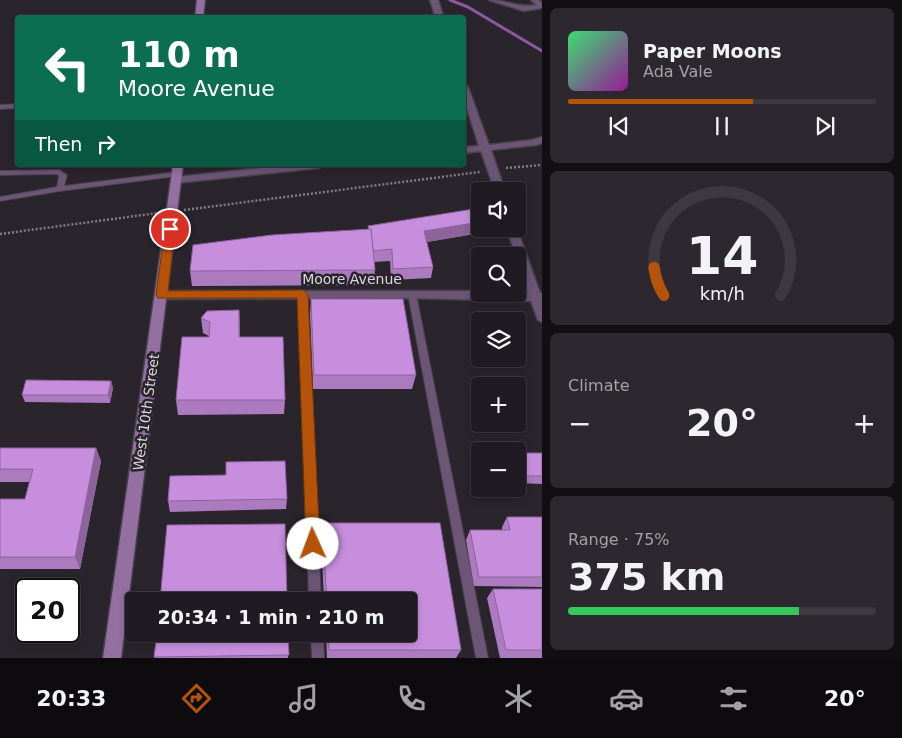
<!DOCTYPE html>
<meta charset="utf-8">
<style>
:root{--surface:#201b22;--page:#2d282f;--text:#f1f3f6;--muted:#a2a1a5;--line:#3d3940;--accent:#b45309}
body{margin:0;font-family:"DejaVu Sans",sans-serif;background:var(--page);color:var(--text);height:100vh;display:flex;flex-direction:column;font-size:19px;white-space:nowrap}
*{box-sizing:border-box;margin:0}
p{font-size:16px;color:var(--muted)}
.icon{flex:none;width:28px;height:28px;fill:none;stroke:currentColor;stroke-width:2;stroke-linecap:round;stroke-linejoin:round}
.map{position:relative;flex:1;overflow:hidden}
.panel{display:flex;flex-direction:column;gap:8px;padding:8px;background:#120f13;width:360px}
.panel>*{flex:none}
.hud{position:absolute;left:15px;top:15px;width:451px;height:152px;border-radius:5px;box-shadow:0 2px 8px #0003,0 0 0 1px var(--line);background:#0b6e4f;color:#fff;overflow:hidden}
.tools{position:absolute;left:471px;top:182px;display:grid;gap:10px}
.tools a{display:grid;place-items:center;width:55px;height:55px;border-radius:5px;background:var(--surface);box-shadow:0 2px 8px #0003,0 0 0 1px var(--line);font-size:25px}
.speed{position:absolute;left:15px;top:578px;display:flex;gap:10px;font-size:25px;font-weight:700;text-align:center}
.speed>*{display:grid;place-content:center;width:65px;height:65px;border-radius:50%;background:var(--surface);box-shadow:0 2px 8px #0003,0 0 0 1px var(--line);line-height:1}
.speed .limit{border:2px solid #111;border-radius:8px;background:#fff;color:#111}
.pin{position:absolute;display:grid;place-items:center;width:42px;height:42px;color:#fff;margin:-21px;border:2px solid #fff;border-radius:50%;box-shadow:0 1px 5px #0007}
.me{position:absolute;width:55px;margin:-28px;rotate:358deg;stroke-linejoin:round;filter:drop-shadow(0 0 4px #0008)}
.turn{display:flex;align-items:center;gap:18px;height:105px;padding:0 20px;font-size:22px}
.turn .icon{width:65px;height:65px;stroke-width:2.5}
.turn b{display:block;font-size:35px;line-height:42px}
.then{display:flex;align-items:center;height:48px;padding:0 20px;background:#0003;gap:10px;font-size:19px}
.big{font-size:38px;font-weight:800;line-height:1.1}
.panel .tile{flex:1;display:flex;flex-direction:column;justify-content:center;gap:8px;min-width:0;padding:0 18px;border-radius:8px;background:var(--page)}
.panel .dial{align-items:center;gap:0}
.dial svg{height:130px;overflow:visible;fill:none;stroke:var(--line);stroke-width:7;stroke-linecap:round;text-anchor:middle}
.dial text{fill:var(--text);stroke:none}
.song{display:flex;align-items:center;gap:15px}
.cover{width:60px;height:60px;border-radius:8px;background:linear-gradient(135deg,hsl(140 70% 55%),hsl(300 70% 35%))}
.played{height:5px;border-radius:2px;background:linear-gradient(90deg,var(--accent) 60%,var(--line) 60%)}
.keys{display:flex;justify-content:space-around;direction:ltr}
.heat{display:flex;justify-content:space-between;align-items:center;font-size:28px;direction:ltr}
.charge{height:8px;border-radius:4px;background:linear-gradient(90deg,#34c759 75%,var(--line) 0)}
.trip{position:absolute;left:125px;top:592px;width:292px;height:50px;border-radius:5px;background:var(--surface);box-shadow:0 2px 8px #0003,0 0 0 1px var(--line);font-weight:800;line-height:50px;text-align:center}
.dock{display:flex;height:80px;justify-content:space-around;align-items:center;background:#0d0b0e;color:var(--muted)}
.dock .icon{width:35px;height:35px}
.dock .selected{color:var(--accent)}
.dock b{font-size:22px;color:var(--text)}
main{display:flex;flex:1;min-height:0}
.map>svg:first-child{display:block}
</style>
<main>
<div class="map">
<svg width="542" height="658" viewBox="0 0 542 658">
<rect width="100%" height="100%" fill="#2a242d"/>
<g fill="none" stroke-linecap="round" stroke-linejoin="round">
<polyline stroke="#8e57a3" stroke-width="3" points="450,0 468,7 542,51"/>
<g stroke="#464149" stroke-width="2">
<g id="service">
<polygon points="18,104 18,108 0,109 0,105"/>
<polygon points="59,170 67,175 64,186 177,172 181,174 177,176 60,191 0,201 0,197 57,187 59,176 57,174 0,175 0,171"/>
<polygon points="303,291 307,294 321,601 309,601 299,294"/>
<polygon points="412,291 416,294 488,658 476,658 408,294"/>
<polygon points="311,634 323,634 324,658 312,658"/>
</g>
</g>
<g stroke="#464149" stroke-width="3">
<g id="minor">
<polygon points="430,0 438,0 444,18 436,18"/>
<path d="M489 0C506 0 519 8 536 5L531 0H539L542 3V8L524 11Z"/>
<polygon points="464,84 468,87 489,145 532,140 542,137 542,143 536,145 491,150 505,191 495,191 481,151 464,153 464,147 479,146 464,99"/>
<polygon points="290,165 324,165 319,168 176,183 171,180 176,177"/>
<polygon points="507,229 517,229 540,293 542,293 542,322 538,320 531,301 412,298 162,299 156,295 162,291 480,291 480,294 528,292 518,262 518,256 516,256"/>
</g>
</g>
<g stroke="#464149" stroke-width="3">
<g id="secondary">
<polygon points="197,0 205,0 203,18 195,18"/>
<polygon points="173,165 183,165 121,658 103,658"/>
</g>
</g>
<g stroke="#827d85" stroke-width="2.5" stroke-dasharray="2 2" stroke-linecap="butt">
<polyline points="506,168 542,165"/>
<polyline points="184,210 480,172"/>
<polyline points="0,234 158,213"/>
</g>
<use href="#service" fill="#6c5575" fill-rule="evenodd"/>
<use href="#minor" fill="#6c5575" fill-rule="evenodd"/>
<use href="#secondary" fill="#936fa2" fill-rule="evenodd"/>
</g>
<g fill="#ac7abf">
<polygon points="368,226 493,229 492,231 427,242 433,267 431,278 391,280 390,261 374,262 375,270 373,285 192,286 190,271 368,230"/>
<polygon points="311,299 416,375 412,389 313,389 310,314"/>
<polygon points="239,310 240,337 285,400 284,414 178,415 176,400 209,337 209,336 203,333 201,318"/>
<polygon points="111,381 113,388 110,403 25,402 22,395"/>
<polygon points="0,448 96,448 101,461 80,569 0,569 0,499 25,499 29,482 0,482"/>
<polygon points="518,453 542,453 542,484 518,483"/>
<polygon points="226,475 287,499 286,509 170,512 168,501"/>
<polygon points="507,517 542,517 542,587 474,586 466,540 470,530 502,530 502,527"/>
<polygon points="322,523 440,523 461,650 456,658 327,658 326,634 409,634 409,601 324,601 321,536"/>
<polygon points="493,589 542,589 542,658 500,658 487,598"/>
<polygon points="288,634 288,658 155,658 154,657"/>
</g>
<g fill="#8c639b">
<polygon points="480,222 480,229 493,229 492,231 421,243 424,231"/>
<polygon points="239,310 240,325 239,351"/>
<polygon points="111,381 113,388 110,403 108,395"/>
<polygon points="96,448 101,461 80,569 75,557"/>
</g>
<g fill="#c88ede" stroke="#8c639b">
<polygon points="480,208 480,222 424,231 433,267 393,269 392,249 373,251 371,229 369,230 368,226"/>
<polygon points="371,229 375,270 190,271 193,245 272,235"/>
<polygon points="311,299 403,299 416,375 314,375"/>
<polygon points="239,310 239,337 283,337 285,400 176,400 182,337 209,337 210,322 201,318 207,311"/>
<polygon points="26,380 111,381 108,395 22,395"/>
<polygon points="0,448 96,448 75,557 0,557 0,499 25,499 33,469 0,469"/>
<rect x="518" y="453" width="24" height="23"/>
<polygon points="285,461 287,499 168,501 170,476 226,475 226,462"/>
<polygon points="507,517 542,517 542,577 479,577 470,530 510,530"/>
<polygon points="322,523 440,523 461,650 329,650 328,634 409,634 409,601 327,601"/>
<polygon points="285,524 287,601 160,601 167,525"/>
<polygon points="493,589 542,589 542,650 506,650"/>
<polygon points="157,634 288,634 289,655 154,657"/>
</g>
<polygon fill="#b45309" stroke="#753606" points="170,226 175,229 168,291 303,290 308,294 320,544 318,548 313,550 308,548 306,544 297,298 158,298 156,295 165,229"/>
<g text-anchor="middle" stroke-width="5" stroke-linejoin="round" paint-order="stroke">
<g font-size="14" fill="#dcd8de" stroke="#2a242d">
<text x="352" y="284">Moore Avenue</text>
<text transform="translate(146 412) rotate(-82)" y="5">West 10th Street</text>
</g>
</g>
</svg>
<div class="tools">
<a><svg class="icon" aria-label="sound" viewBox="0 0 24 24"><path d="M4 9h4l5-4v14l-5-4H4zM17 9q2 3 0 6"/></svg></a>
<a><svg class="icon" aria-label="search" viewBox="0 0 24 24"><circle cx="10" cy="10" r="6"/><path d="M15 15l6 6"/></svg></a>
<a><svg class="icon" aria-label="layers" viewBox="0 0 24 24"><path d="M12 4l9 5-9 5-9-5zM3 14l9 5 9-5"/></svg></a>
<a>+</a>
<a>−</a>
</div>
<div class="speed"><div class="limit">20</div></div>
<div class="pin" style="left:170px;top:229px;background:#d93025"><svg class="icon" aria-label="arrive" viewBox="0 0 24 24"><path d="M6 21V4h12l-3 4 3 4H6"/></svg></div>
<svg class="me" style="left:313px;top:544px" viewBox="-20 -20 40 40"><circle r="19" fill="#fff"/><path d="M0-13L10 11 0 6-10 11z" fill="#b45309"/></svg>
<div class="trip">20:34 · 1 min · 210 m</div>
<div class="hud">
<div class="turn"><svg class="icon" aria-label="left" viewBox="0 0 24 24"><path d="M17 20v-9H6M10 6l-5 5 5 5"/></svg><div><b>110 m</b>Moore Avenue</div></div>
<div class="then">Then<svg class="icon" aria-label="right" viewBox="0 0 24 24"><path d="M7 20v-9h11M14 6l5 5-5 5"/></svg></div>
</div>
</div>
<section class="panel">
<div class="tile">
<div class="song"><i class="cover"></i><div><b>Paper Moons</b><p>Ada Vale</p></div></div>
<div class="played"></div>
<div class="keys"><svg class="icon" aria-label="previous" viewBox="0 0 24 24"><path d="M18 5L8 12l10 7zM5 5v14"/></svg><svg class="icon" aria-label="pause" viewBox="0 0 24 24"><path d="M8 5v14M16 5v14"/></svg><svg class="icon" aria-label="next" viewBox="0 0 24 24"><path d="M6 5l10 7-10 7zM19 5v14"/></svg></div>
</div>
<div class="tile dial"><svg viewBox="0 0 100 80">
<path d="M14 69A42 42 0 1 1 86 69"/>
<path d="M14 69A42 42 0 0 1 8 52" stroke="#b45309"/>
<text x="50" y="56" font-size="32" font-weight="700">14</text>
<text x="50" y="72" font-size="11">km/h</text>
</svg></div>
<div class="tile"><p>Climate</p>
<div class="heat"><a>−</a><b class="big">20°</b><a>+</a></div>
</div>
<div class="tile"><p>Range · 75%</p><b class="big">375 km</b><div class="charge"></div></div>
</section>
</main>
<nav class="dock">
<b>20:33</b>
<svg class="icon selected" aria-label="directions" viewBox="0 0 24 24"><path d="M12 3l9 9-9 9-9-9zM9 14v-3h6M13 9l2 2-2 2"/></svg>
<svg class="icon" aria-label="music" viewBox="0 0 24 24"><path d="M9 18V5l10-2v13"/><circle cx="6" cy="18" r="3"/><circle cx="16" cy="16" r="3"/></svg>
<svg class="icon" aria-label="phone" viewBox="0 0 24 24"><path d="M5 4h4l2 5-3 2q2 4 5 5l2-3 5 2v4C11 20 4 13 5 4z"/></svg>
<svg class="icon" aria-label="climate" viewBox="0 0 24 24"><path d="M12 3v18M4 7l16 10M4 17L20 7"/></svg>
<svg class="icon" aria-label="car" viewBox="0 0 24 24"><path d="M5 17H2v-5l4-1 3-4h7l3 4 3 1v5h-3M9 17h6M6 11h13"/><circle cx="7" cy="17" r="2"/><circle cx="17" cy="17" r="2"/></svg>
<svg class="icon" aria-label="filters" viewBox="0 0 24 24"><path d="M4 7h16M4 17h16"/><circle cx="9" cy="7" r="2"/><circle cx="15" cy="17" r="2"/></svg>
<b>20°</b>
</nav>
